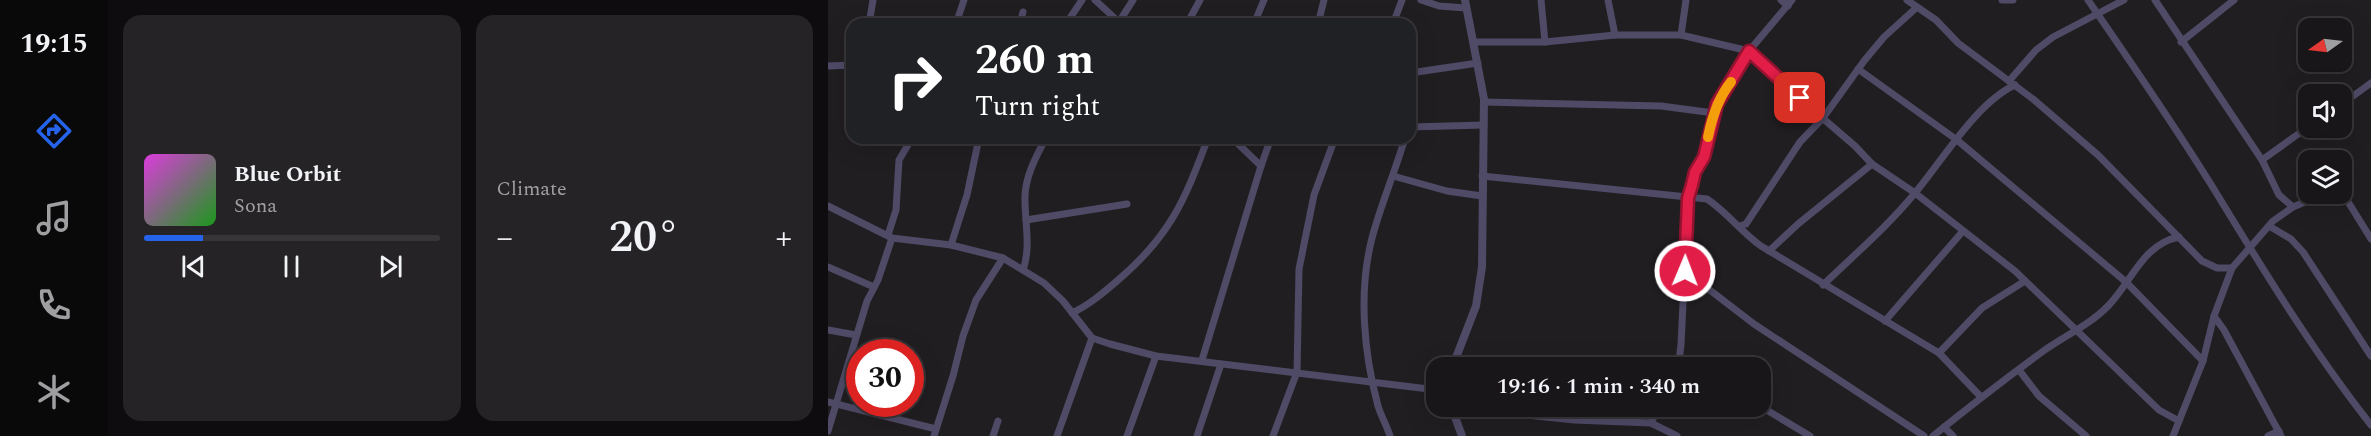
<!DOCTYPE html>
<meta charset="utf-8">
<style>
:root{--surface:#191619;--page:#262326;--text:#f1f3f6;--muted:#9f9fa2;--line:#373538;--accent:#2563eb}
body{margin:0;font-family:Spectral,serif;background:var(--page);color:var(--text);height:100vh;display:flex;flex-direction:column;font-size:22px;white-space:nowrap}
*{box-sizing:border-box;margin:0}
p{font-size:20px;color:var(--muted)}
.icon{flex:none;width:33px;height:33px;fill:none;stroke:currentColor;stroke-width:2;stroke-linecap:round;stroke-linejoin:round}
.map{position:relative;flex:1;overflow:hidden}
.sheet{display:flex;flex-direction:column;gap:15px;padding:15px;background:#0e0c0e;width:720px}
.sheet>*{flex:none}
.banner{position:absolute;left:18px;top:18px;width:570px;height:126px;border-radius:18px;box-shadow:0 6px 24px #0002,0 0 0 2px var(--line);background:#202124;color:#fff;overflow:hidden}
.needle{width:39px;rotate:256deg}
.tools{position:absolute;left:1470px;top:18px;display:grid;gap:12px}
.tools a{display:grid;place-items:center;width:54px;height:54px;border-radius:12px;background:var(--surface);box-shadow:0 6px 24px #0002,0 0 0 2px var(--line);font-size:30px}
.speed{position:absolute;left:18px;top:339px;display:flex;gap:12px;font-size:30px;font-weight:700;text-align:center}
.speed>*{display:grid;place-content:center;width:78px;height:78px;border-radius:50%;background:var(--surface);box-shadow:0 6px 24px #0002,0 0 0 2px var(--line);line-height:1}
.speed .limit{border:9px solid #d22;background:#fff;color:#111}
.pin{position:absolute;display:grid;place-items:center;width:51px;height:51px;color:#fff;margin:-26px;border-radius:12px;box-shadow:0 3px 9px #0006}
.me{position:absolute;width:66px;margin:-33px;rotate:1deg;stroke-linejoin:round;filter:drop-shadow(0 0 4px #0008)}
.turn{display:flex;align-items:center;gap:21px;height:126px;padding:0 30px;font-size:27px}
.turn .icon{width:78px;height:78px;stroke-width:2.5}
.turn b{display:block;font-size:42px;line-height:51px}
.big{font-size:45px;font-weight:600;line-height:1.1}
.sheet .tile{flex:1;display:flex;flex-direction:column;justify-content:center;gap:9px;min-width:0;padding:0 21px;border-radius:18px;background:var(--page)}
.song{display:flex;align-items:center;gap:18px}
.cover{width:72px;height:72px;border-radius:9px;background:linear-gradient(135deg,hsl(300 70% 55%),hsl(120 70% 35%))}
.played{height:6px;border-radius:3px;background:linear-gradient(90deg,var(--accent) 20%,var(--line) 20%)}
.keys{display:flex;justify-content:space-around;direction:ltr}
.heat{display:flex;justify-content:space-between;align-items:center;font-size:33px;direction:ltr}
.sheet .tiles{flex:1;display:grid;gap:15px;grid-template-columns:repeat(2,1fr)}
.trip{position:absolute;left:598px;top:357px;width:345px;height:60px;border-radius:18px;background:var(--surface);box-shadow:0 6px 24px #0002,0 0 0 2px var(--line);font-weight:600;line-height:60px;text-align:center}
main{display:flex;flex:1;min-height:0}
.dock{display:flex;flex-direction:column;width:108px;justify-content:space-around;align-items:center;background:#0a090a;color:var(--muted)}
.dock .icon{width:42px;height:42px}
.dock .current{color:var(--accent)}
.dock b{font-size:27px;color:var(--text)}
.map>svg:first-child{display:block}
</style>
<main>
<nav class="dock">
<b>19:15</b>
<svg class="icon current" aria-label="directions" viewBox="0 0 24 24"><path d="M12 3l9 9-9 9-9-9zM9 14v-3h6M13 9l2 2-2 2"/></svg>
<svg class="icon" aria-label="music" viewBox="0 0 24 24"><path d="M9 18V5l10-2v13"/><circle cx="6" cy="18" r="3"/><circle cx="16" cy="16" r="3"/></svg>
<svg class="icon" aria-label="phone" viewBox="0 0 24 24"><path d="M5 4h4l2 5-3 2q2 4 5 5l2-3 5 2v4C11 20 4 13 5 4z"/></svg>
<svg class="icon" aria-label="climate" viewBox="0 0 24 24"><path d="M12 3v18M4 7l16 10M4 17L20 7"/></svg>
</nav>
<section class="sheet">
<div class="tiles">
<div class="tile">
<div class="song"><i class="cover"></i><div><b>Blue Orbit</b><p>Sona</p></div></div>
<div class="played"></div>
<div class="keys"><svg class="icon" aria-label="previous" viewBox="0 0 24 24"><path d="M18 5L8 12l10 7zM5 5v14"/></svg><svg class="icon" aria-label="pause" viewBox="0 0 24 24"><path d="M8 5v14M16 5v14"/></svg><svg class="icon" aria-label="next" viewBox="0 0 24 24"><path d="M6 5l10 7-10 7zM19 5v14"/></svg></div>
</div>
<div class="tile"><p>Climate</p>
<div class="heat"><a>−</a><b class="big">20°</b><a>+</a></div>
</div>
</div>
</section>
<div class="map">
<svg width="1543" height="436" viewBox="0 0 1543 436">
<rect width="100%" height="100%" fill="#211e21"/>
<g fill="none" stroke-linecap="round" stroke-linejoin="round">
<g stroke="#4f4a66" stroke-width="7">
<polyline points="267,0 293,24"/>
<polyline points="593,0 611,6 638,8"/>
<polyline points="713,0 717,42"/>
<polyline points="780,0 787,35"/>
<polyline points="953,0 960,6"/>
<polyline points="1079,0 1108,20 1130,43 1205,99 1270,155 1374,261 1389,268 1404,268"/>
<polyline points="1174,0 1185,0"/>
<path d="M1260 0C1302 61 1345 123 1384 186 1434 268 1484 350 1543 425"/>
<polyline points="1327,0 1434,160 1451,195 1465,207"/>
<polyline points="291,22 305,0"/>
<polyline points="41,24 45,0"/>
<polyline points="128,24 136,0"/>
<polyline points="192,24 195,12"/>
<polyline points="238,24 254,0"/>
<polyline points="359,24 372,0"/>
<polyline points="426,24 436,0"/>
<polyline points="490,24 496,0"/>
<polyline points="565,24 574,0"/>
<polyline points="853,35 858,0"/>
<polyline points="646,42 717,42 787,35 853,35 921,51 949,79 1027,146 1044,164 1087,193 1187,271 1331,410 1351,421"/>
<polyline points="1353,42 1406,0"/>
<polyline points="0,66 24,65"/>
<polyline points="1030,69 1129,140 1298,282 1375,361"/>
<polyline points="582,73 650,63"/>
<polyline points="1181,81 1208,50 1225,37 1296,0"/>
<polyline points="656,102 833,106 886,113"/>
<polyline points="1514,104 1543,83"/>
<polyline points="582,127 656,125"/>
<polyline points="404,138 433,166"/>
<polyline points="1434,160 1480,127"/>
<polyline points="565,176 619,191 654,196"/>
<path d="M654 176 879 199C900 213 913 232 933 246L1111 353 1153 397"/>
<polyline points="1514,192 1543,239"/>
<polyline points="0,206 64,238 123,245 175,258 216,283 235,301 264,338 282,344 328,356 609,390"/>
<polyline points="198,220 299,204"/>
<polyline points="911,226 918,224 972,142 995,118 1036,61 1056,37 1088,8"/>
<polyline points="1441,226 1463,239 1475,252 1543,356"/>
<polyline points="60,235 68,210 71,160 84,138"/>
<polyline points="123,245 139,195 151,138"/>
<polyline points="941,251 970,224 1044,164"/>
<polyline points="0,267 46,287"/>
<path d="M195 270C203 247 197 224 197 200 196 179 208 156 218 138"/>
<polyline points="857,271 926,324 1096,436"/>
<path d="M995 285C1026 255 1059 227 1087 193 1114 161 1149 102 1187 85"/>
<path d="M244 313C261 305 275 293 289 281 342 236 356 202 380 138"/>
<polyline points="1386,316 1396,330 1453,436"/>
<polyline points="1057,321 1135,231"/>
<polyline points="0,330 28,335"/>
<polyline points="1111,353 1154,308 1197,281"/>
<polyline points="374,360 433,166 443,138"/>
<polyline points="851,362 864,368"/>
<polyline points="850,368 853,345 860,198 867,172 876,157 886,113 895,91 921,51 964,0"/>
<polyline points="1191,370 1211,396 1258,436"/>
<polyline points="0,402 108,429"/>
<polyline points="932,406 982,436"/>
<polyline points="623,407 746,420 823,423 849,436"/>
<polyline points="823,423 831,406"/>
<polyline points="1116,427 1125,436"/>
<polyline points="0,431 39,301 50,280 64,238"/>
<polyline points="106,436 125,376 135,336 148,300 175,258"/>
<polyline points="165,436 170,421"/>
<polyline points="229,436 264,338"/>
<polyline points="299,436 328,356"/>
<polyline points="369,436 393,364"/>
<polyline points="445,436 469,372 471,269 486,195 507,138"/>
<path d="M562 436C559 426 553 416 550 406 536 354 530 292 544 238 553 204 567 172 577 138"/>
<path d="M1105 436C1141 407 1177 379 1214 352 1236 336 1262 325 1281 305 1304 281 1315 244 1351 237"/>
<polyline points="1345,436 1375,361 1386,316 1404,268 1445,221 1465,207 1496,194"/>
<polyline points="1440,436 1451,431"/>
</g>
<g stroke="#4f4a66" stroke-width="8">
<polyline points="624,368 648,306 654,267 656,99 637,0"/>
<polyline points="623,406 634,436"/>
</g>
</g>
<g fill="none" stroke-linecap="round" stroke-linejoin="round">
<g stroke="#92132f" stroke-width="15">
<polyline id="route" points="857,271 860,198 864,185 867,172 876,157 889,104 921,51 972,98"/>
</g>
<use href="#route" stroke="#e11d48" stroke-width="10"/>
<path stroke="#f59e0b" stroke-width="10" d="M880 137C884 117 890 98 903 82"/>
</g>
</svg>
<div class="tools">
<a><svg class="needle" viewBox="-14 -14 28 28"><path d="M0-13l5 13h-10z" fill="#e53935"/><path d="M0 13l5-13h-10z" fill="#9f9fa2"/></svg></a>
<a><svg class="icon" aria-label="sound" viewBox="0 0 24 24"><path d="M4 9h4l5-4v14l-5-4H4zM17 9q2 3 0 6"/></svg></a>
<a><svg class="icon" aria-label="layers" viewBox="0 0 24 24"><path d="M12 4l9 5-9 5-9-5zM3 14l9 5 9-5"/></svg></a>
</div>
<div class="speed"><div class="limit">30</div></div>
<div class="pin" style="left:972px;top:98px;background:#d93025"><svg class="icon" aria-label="arrive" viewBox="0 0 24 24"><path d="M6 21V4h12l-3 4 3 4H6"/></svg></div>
<svg class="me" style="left:857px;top:271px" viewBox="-20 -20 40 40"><circle r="17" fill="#e11d48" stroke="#fff" stroke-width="3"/><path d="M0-11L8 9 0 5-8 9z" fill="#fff"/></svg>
<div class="trip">19:16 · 1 min · 340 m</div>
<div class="banner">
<div class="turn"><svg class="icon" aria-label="right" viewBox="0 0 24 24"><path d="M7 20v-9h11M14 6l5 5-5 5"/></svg><div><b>260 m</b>Turn right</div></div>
</div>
</div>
</main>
